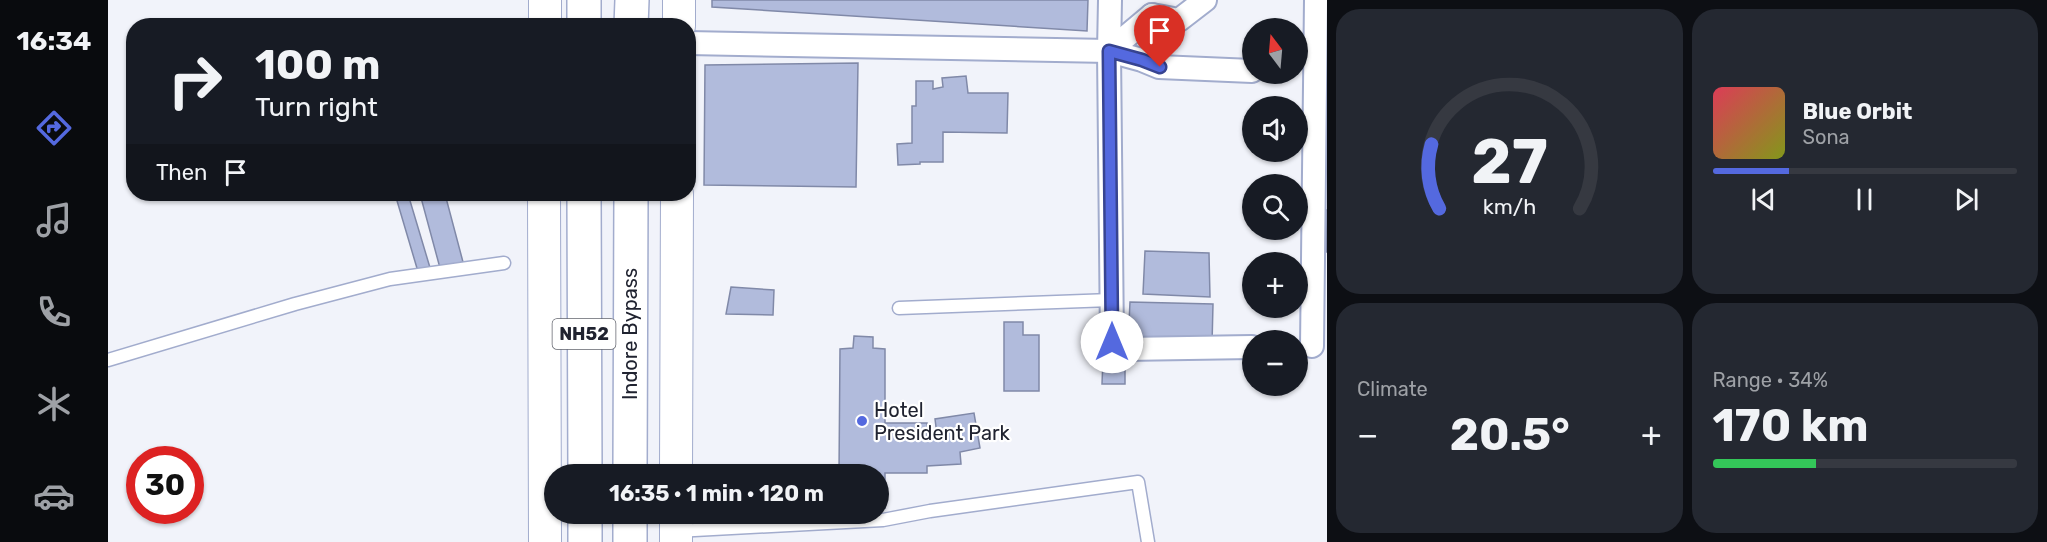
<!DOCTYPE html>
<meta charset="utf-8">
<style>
:root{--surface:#171b24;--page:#242831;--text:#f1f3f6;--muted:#9ea1a6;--line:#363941;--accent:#5469df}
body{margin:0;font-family:Rubik,sans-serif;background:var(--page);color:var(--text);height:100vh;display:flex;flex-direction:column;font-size:22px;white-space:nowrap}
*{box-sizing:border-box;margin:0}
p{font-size:20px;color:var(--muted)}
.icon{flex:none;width:33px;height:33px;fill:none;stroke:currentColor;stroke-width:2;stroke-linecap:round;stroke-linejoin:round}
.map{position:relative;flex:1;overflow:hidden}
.details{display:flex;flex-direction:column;gap:9px;padding:9px;background:#0d0f14;width:720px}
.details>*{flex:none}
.banner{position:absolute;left:18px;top:18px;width:570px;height:183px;border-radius:24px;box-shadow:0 2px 4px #0004;background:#171b24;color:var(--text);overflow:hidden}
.needle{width:39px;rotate:344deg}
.buttons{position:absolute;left:1134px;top:18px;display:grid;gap:12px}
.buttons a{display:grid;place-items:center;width:66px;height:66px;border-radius:50%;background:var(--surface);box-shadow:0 2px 4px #0004;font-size:30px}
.speed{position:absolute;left:18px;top:446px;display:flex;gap:12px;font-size:30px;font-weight:700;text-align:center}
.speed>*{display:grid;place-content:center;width:78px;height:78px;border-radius:50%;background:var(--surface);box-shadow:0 2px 4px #0004;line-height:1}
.speed .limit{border:9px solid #d22;background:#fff;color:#111}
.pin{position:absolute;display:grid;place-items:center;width:51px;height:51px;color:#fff;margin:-62px -26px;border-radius:50% 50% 50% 0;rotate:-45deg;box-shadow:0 0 6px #0007}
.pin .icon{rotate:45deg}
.me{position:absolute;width:66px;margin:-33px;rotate:0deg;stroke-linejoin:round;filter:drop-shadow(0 0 4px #0008)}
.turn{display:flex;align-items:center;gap:21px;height:126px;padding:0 30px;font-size:27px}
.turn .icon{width:78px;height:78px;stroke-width:2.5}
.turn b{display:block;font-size:42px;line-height:51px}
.then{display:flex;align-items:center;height:57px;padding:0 30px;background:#0003;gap:12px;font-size:22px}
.big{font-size:45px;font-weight:700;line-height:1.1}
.details .tile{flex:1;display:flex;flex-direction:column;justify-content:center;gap:9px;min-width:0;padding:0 21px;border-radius:24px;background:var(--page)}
.details .dial{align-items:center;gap:0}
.dial svg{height:156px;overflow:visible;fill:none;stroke:var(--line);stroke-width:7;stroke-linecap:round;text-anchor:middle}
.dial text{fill:var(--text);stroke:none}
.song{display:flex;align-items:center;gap:18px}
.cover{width:72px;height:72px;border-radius:9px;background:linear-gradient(135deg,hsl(350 70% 55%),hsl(70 70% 35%))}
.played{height:6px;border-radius:3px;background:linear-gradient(90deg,var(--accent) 25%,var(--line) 25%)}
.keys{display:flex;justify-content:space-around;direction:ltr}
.heat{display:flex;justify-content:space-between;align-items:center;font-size:33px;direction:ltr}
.charge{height:9px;border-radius:4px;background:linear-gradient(90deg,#34c759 34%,var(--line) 0)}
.details .tiles{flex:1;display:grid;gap:9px;grid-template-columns:repeat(2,1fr)}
.trip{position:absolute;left:436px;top:464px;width:345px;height:60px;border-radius:30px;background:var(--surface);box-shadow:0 2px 4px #0004;font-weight:700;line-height:60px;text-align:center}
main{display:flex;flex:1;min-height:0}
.tab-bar{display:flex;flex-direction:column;width:108px;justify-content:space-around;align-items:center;background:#090b0e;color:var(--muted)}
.tab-bar .icon{width:42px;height:42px}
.tab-bar .selected{color:var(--accent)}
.tab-bar b{font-size:27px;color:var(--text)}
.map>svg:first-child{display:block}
</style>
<main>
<nav class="tab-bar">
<b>16:34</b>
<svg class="icon selected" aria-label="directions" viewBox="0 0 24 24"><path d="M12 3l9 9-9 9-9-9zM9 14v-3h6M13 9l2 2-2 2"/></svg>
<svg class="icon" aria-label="music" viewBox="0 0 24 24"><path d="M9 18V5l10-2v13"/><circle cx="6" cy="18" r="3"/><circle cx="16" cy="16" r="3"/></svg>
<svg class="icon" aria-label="phone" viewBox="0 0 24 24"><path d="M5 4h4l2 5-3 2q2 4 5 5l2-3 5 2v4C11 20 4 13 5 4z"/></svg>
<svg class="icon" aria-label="climate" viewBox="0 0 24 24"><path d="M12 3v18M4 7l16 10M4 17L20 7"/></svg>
<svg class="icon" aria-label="car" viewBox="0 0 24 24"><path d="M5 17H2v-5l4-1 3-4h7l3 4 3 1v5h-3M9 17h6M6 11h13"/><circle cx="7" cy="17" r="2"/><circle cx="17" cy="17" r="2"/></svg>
</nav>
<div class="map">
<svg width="1219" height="542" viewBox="0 0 1219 542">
<rect width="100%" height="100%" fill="#f1f3fa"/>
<g fill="#b1bbdc" stroke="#8089a8" stroke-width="1.5">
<polygon points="604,0 980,0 979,31 604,7"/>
<polygon points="750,63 748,187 596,185 597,65"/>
<polygon points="858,76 860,93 900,93 899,133 835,132 835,162 812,162 812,164 790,165 789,144 804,143 804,106 808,106 808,81 825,81 825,89 835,87 834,78"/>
<polygon points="287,194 300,194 323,271 311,275"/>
<polygon points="312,194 337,194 355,262 332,268"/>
<polygon points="1217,210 1219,210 1219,252 1218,252"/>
<polygon points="1037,251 1101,253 1102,297 1035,294"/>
<polygon points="623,287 666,290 665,315 618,314"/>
<polygon points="1022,302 1105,304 1104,345 1020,343"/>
<polygon points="896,322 915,322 915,335 931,335 931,391 896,391"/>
<polygon points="746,336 765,337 765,348 777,349 777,423 819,423 819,436 829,435 827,419 866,413 872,448 852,452 853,464 819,466 819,473 777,473 777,508 771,508 771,474 731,474 732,349 745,348"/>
<polygon points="995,359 1017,359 1017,384 994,384"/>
</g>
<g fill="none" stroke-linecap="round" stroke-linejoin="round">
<g stroke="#a2accd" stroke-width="15">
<g id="lane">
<polyline points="791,308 1003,300"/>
<polyline points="0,360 187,304 282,279 396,263"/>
<polyline points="568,531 775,520 822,511 1030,482 1040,542"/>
</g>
</g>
<g stroke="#a2accd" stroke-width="26">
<g id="street">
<polyline points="1002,0 1001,51 1034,60 1051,67 1144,71"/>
<polyline points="1044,15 1071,20 1097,0"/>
<polyline points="580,43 1001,51 1044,15"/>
<polyline points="1001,51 1004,342 1008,347 1017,349 1144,347"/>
<polyline points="1204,346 1208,0"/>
</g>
</g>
<g stroke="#a2accd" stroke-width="34">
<g id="secondary">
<polyline points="437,26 437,0"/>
<polyline points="571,26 571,0"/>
<polyline points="436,194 437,542"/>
<polyline points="568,474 569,194"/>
<polyline points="568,513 568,542"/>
</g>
</g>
<g stroke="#a2accd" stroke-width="36">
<g id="highway">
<polyline points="476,26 476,0"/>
<polyline points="523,26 524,0"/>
<polyline points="476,194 477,474"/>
<polyline points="522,474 523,194"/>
<polyline points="477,513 477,542"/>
<polyline points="522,542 522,513"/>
</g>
</g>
<use href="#lane" stroke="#fff" stroke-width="12"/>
<use href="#street" stroke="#fff" stroke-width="22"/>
<use href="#secondary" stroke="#fff" stroke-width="32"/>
<use href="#highway" stroke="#fff" stroke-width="33"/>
</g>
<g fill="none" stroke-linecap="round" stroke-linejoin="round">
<g stroke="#374491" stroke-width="15">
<polyline id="route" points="1004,342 1001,51 1034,60 1052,67"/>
</g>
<use href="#route" stroke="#5469df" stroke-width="10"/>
</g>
<circle fill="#5469df" stroke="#fff" stroke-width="2" cx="754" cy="421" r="6"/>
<g text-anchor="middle" stroke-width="4.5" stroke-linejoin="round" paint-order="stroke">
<rect fill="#fff" stroke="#63656e" stroke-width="1.5" x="444.5" y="319" width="63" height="30" rx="4.5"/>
<g font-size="18" font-weight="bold" fill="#202330">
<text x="476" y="340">NH52</text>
</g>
<g font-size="20" fill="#202330" stroke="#fff">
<text transform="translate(522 334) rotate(-90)" y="7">Indore Bypass</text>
</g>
<g font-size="20" fill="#202330" stroke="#fff" text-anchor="start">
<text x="766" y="417">Hotel<tspan x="766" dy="23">President Park</tspan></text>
</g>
</g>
</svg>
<div class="buttons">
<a><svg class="needle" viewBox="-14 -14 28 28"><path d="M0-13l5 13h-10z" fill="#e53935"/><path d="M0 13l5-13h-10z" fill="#9ea1a6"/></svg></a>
<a><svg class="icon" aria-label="sound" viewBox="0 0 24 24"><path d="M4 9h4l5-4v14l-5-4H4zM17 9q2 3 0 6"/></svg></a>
<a><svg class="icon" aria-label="search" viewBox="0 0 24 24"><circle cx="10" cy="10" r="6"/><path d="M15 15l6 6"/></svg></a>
<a>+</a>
<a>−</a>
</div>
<div class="speed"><div class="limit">30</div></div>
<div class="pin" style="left:1052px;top:67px;background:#d93025"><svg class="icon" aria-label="arrive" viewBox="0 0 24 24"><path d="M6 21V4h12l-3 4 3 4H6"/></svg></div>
<svg class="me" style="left:1004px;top:342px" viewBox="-20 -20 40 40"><circle r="19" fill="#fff"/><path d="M0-13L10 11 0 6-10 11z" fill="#5469df"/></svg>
<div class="trip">16:35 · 1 min · 120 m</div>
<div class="banner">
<div class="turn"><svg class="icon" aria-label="right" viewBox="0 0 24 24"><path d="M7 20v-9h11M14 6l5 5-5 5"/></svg><div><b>100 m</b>Turn right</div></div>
<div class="then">Then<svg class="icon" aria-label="arrive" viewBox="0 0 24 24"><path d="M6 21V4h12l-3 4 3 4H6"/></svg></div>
</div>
</div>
<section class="details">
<div class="tiles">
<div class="tile dial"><svg viewBox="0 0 100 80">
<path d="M14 69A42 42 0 1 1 86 69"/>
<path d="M14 69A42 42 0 0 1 10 36" stroke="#5469df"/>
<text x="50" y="56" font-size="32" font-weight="700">27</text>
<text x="50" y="72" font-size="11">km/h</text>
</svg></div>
<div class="tile">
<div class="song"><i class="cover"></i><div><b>Blue Orbit</b><p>Sona</p></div></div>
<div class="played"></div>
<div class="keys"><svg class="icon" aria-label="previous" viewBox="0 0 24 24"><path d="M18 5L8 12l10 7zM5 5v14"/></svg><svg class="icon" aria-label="pause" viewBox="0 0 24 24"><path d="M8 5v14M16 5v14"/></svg><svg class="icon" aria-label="next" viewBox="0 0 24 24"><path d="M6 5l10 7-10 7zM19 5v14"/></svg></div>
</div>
<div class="tile"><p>Climate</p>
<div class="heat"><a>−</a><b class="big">20.5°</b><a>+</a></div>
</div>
<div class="tile"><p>Range · 34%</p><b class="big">170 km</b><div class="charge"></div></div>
</div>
</section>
</main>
